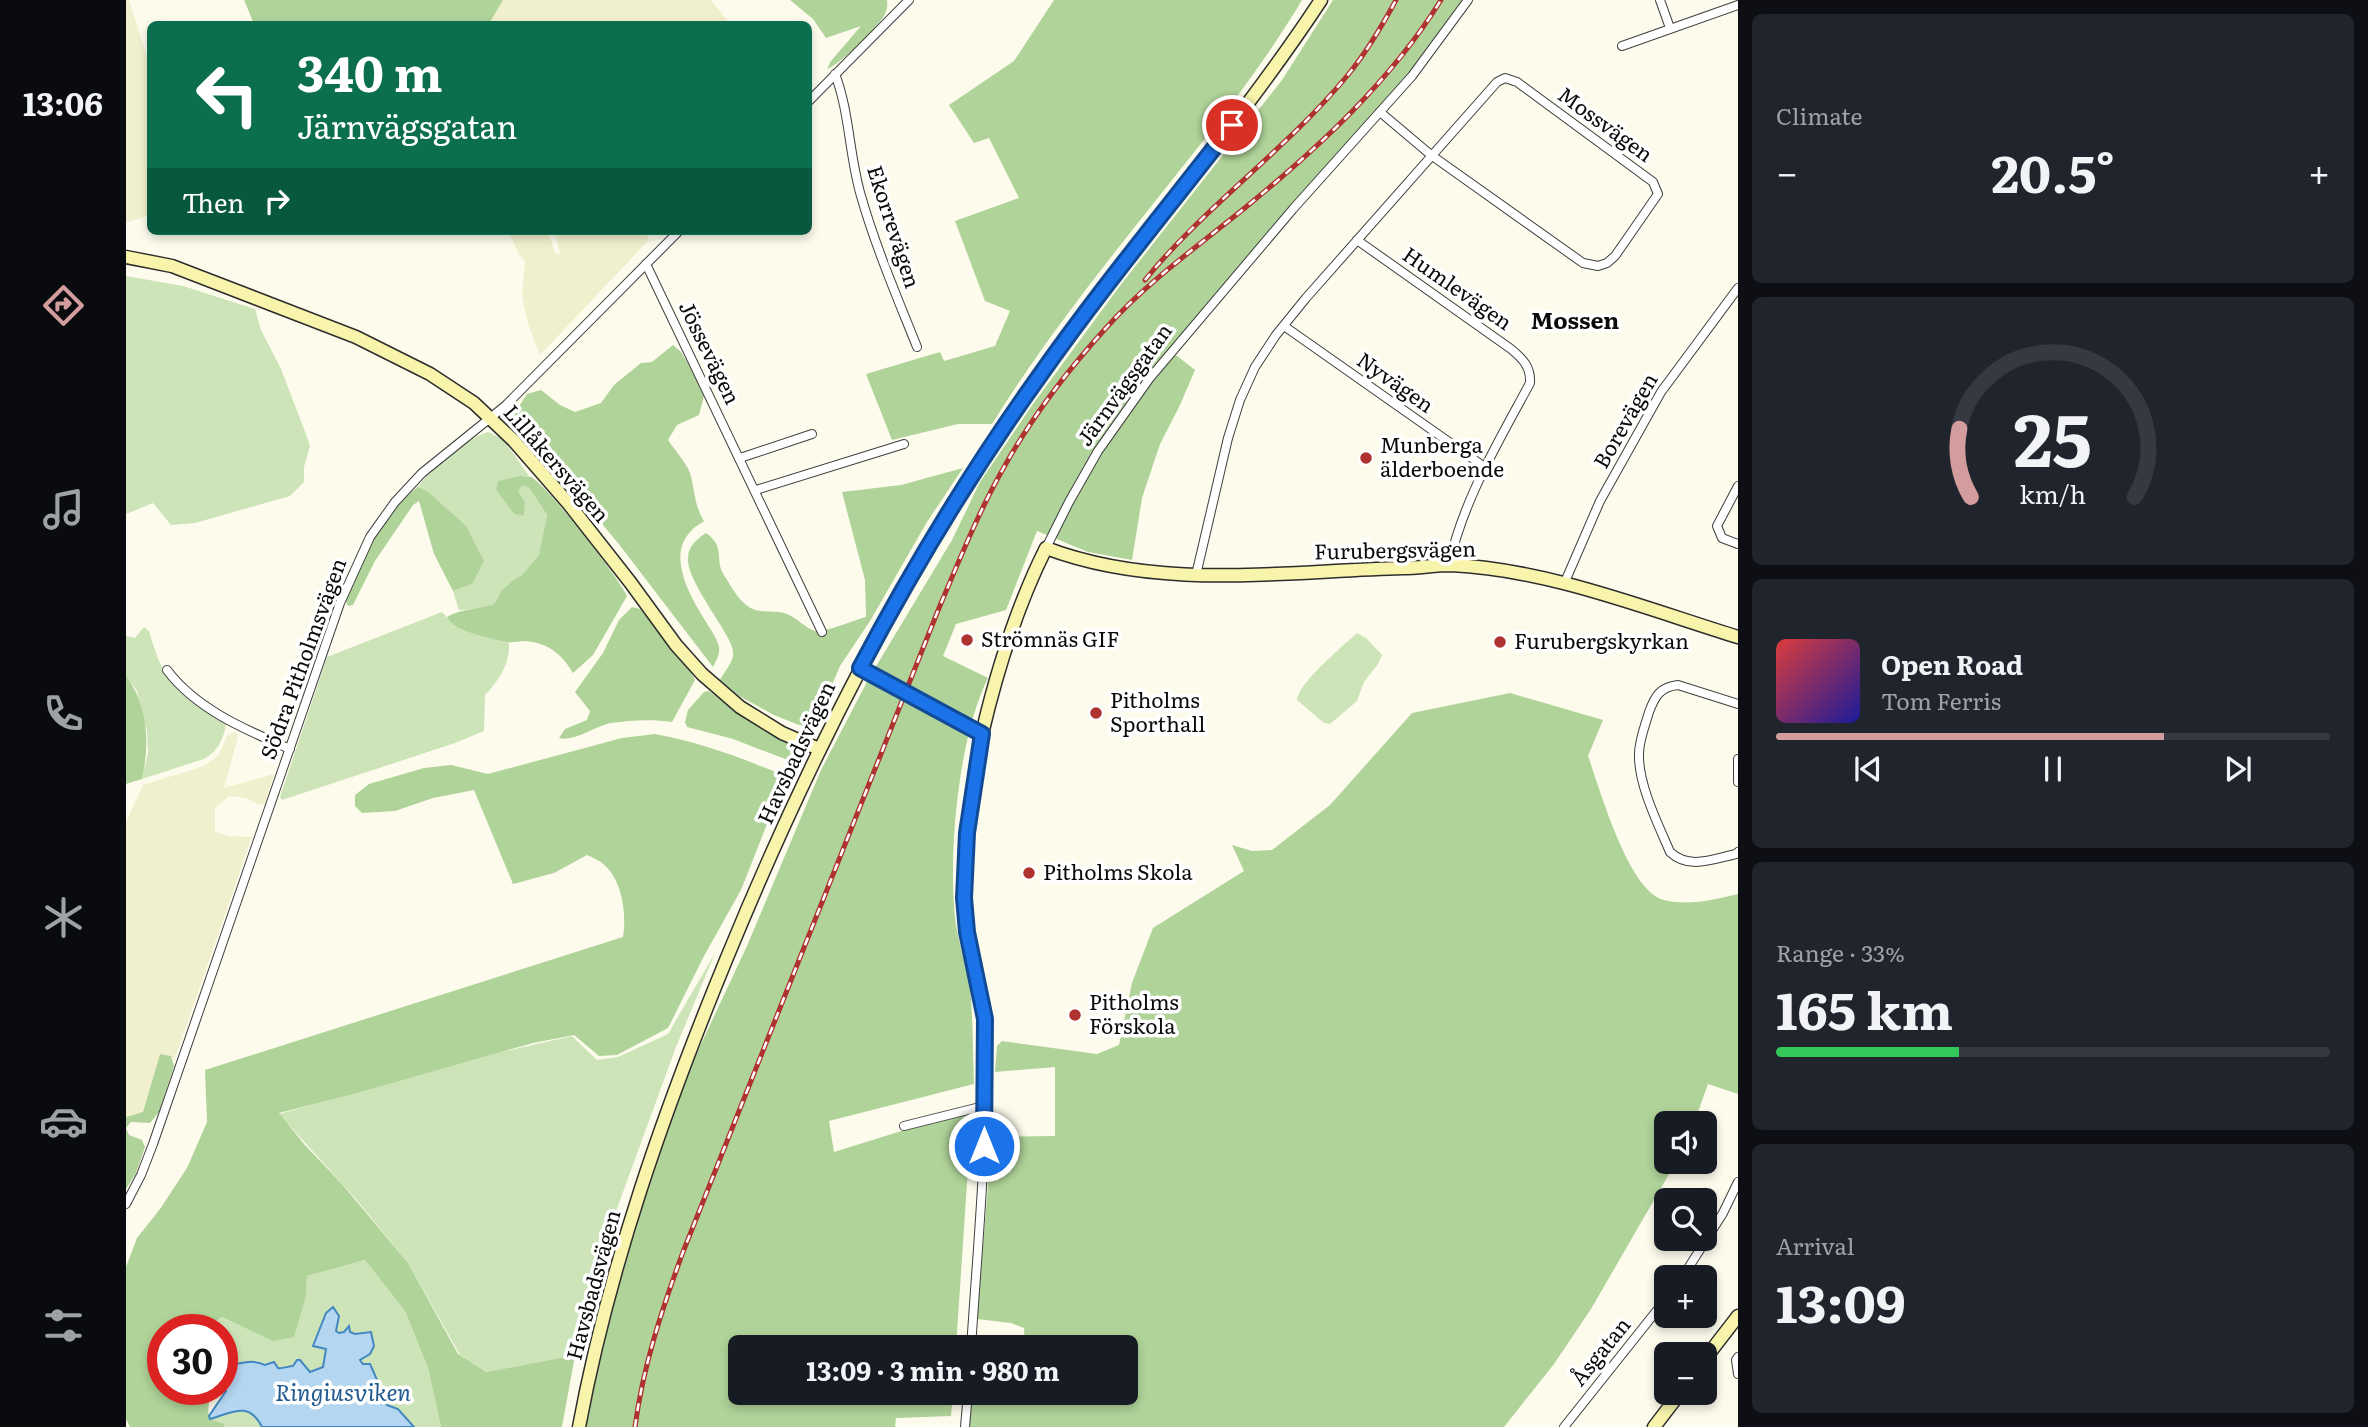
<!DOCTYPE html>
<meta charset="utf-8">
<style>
:root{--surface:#171b24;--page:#20242c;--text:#f1f3f6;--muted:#9ea1a6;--line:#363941;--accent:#d39c9d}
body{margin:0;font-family:Literata,serif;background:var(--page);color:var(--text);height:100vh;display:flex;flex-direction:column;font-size:26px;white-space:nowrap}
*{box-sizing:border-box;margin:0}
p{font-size:23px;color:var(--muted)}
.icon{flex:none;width:38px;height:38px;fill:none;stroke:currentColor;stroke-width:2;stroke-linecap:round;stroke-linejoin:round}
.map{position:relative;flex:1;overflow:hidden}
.details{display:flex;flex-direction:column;gap:14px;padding:14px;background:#0d0f14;width:630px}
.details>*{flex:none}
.guide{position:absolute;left:21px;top:21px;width:665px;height:214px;border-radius:10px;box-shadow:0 4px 10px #0003;background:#0b6e4f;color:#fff;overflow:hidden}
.tools{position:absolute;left:1528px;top:1111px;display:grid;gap:14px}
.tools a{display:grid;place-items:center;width:63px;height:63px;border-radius:10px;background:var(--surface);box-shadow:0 4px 10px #0003;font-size:35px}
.speed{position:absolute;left:21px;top:1314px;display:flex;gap:14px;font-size:35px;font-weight:700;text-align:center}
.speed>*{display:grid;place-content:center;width:91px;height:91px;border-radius:50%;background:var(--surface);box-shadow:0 4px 10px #0003;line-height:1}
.speed .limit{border:10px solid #d22;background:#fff;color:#111}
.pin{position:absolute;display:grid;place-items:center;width:60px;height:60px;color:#fff;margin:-30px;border:4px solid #fff;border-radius:50%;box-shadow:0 2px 7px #0007}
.me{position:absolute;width:77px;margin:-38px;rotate:0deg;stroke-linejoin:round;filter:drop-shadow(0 0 5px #0008)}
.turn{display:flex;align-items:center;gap:24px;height:147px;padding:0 35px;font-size:32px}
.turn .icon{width:91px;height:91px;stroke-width:2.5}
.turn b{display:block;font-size:49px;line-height:60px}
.then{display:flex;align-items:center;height:66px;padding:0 35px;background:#0003;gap:14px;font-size:26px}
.big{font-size:52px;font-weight:700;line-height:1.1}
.details .widget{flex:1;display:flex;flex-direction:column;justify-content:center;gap:10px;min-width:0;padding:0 24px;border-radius:10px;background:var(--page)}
.details .dial{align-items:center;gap:0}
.dial svg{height:182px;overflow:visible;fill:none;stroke:var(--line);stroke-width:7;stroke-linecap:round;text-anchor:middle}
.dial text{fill:var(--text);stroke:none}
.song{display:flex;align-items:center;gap:21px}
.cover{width:84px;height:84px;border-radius:10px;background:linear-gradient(135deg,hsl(0 70% 55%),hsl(240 70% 35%))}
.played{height:7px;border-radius:4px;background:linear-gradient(90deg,var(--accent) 70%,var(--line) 70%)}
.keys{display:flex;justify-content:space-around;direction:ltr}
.heat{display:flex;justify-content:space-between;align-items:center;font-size:38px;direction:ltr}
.charge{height:10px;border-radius:5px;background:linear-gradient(90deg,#34c759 33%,var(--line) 0)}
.trip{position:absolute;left:602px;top:1335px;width:410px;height:70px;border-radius:10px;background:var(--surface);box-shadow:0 4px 10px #0003;font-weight:700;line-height:70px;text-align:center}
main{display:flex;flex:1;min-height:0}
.tabs{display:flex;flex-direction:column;width:126px;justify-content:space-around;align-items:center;background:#090b0e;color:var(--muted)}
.tabs .icon{width:49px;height:49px}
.tabs .active{color:var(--accent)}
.tabs b{font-size:32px;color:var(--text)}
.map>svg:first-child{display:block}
</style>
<main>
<nav class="tabs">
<b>13:06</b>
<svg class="icon active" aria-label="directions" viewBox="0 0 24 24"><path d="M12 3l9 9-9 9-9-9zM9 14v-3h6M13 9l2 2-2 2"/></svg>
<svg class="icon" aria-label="music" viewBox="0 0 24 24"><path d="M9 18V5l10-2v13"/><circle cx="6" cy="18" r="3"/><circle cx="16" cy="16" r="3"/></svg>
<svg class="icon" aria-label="phone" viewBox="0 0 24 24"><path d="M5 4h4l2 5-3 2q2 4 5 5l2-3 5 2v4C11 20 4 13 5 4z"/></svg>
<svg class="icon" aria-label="climate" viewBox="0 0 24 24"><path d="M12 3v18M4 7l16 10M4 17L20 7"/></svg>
<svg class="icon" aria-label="car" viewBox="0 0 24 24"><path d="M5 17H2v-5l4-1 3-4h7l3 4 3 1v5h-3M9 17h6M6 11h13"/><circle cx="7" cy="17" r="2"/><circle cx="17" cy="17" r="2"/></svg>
<svg class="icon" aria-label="filters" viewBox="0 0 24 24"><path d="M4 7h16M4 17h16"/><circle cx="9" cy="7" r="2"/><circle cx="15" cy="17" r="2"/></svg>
</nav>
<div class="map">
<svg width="1612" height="1427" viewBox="0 0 1612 1427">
<rect width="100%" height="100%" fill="#fdfbec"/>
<g fill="#f1f0ce">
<polygon points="0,0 3,0 24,66 24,215 0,223"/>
<polygon points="377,0 585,0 604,24 363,24"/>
<polygon points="382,231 422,231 429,253 434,255 429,231 520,231 523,240 414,355 402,324 396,295 399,261 393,254"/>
<polygon points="110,731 112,737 98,788 148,774 139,804 134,805 120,798 103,796 89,808 89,831 102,836 126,837 48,1061 44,1056 34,1054 17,1112 0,1117 0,822 17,785 78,766 92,756 101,736"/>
</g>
<g fill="#cde4b9">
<polygon points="0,276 57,286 129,309 135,330 155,369 181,437 184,446 178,467 178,482 164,496 69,523 45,525 27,503 0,514"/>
<path d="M362 432 377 439 403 476H394L370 490 388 514 398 516 399 502 391 491 396 486 404 487 421 515 413 556 396 575 387 580 376 590 368 604 354 609 333 610 327 591 346 584 313 504 301 491 292 487C306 467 339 439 362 432Z"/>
<path d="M316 612 329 626 383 643C384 664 373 680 359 695L358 731 329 743 156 800 154 797 201 657Z"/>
<path d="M18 627 23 631C40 689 50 692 100 723 98 739 92 751 78 759L16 779 22 753 21 731 11 691 0 675V636L9 638Z"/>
<path d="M1231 633 1240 638 1256 655 1252 664 1238 682 1231 701 1204 724 1198 723 1171 700C1172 683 1217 646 1231 633Z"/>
<polygon points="589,953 550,1047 489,1214 449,1355 362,1372 334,1355 282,1263 229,1198 153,1114 375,1052 446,1036 471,1060 492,1057 542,1034"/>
<polygon points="239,1260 279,1311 302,1368 315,1427 288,1427 272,1409 261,1405 250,1397 234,1359 244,1354 248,1346 244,1332 229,1334 224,1332 223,1327 218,1332 213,1334 210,1331 188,1346 201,1349 197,1367 185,1372 178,1366 170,1363 167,1366 152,1368 131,1361 102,1371 105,1361 102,1354 96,1355 96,1330 76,1330 96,1317 146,1341 180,1296 181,1276"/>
<path d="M114 1410C126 1411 131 1416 136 1427H97L99 1424 84 1419Z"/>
</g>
<g fill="#b0d399">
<polygon points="118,0 377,0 363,24 128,24"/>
<path d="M664 0H761C762 5 761 11 758 16 750 28 714 65 701 69L705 61 735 26 700 38 687 19Z"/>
<path d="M928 0H1176C1131 76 1074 145 1019 214 965 282 912 350 866 424H832L766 440 740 374 814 352 818 361 869 346 884 311 859 301 829 221 893 198 863 138 848 143 823 105 888 61Z"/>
<path d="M1207 0H1343L1313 41 1046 352 1069 370 1054 405 1034 444 1016 498 1006 560 962 552 911 531 880 610 830 624 817 656 862 678C832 738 821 858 830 925 834 949 843 974 845 998 847 1027 847 1055 848 1084L703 1121 708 1152 846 1109 830 1347 614 1348V1393H827L825 1416 770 1418 769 1427H458L477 1336 510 1224 553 1091 621 946 695 770 743 678 826 540 854 482 907 404 993 287 1156 80Z"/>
<path d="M547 345 555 352 579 392 573 415 551 425 542 440C548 449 561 464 564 473 569 490 568 505 578 521 574 524 568 527 565 531 540 556 565 598 580 622 584 629 591 638 593 647 594 654 590 661 587 667L492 543 392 423 388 414 401 394 415 390 434 405 449 412 475 403 488 385 515 363 526 362Z"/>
<path d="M837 468 801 522 744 621 714 666 691 720 681 726 673 725 648 715 613 696 594 680C598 672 605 665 607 656 608 647 602 638 598 631 589 615 560 575 562 558 562 546 571 539 580 533 600 547 588 559 598 575 607 589 617 610 635 611 644 612 653 611 661 614 671 618 679 628 689 631 698 633 728 620 740 617L739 580 716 492 775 485Z"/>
<path d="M394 476C397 476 401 476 405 477 420 484 493 578 501 596L467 655 447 673C436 654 421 642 398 641 392 641 387 643 381 642 370 640 337 632 328 625 325 623 323 620 321 617 336 608 352 610 368 604L376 590 387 580 396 575 413 555 421 515 403 487 396 486 392 491 399 502 398 516 388 514 370 490 372 481Z"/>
<path d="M292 487 301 491 340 526 358 561 346 584 327 591 308 554 293 501 287 505 249 561 227 605 222 606 220 602C234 561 256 513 292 487Z"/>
<path d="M506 607 514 609 564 670 569 680 546 722C527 719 505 720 485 723 469 726 449 742 433 738L439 729 461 720 464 711 449 692 477 653 493 620Z"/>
<path d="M0 675C22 707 24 742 16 779L0 784Z"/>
<polygon points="583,691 611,713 655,735 666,743 669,754 667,762 607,739 561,727 559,722 562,710 578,692"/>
<path d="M1384 693 1477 720 1462 756C1474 789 1502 891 1538 900 1562 906 1588 900 1612 894V1094L1582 1084 1568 1123 1540 1124V1162H1550L1465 1309 1428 1364 1378 1427H837L839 1393H999V1348L899 1347 898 1328 885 1323 851 1319 866 1137 929 1136V1067L869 1072 871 1046 876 1041 971 1054 993 1045 1006 983 1027 928 1118 871 1106 845 1126 851 1146 850 1204 805 1286 713Z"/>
<path d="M529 734C578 743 618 759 664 778L643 819 615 890 578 956 542 1028 491 1055 473 1056 448 1035 407 1043 231 1093 153 1113 178 1144 216 1184 282 1263 332 1354 361 1372 449 1355 436 1427H315L302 1368 279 1311 239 1260 181 1276 180 1296 168 1337 146 1341 96 1317 76 1330H37V1390H83C85 1400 80 1411 84 1419L99 1424 97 1427H4L0 1419V1267L11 1238 34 1209 61 1168 81 1122 79 1070 497 937C501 914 496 878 476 863 472 860 466 857 461 855L428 873 387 884 348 790 307 798 269 811 236 813 229 806V795L243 784 298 768 325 765 362 774 496 738Z"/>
<polygon points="34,1054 45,1056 48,1066 33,1112 24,1123 5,1122 0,1128 3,1135 16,1140 19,1147 10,1173 0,1189 0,1117 17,1112"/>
</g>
<path fill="#b5d6f0" stroke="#4287c1" stroke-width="2" d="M207 1307 213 1316 210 1331 213 1333 218 1332 223 1326 224 1332 229 1334 245 1332 248 1346 244 1354 234 1360 237 1364H244L256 1391 251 1397 261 1405 272 1409 288 1427H136C123 1401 107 1412 84 1419L83 1416 100 1391 96 1389V1355L102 1354 105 1361 103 1371 107 1370 110 1364C121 1362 128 1360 139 1365L148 1362 152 1368C157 1369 162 1366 167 1366L171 1360H174L184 1372 197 1367 200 1349 187 1346 200 1313Z"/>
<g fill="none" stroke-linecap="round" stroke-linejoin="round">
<g stroke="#3e3e3e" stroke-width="10">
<g id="street">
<polyline points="1534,0 1544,28"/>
<polyline points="1496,46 1612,5"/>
<path d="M709 74C724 113 723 156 735 196 750 248 771 297 791 347"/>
<polyline points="682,102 783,0"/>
<path d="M1231 240 1385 349C1397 359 1405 367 1404 383 1373 441 1337 500 1323 565"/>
<polyline points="520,264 696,632"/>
<polyline points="1158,326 1360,468"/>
<polyline points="614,458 686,434"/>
<polyline points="1612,486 1591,526 1596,538 1612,544"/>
<polyline points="630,490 778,444"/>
<polyline points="920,548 943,502 972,451 1023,379 1167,209 1286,76 1342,0"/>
<polyline points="1070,575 1102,438 1114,400 1129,367 1150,335 1180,298 1371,82 1379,78 1391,82 1527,182 1532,194 1489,256 1481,263 1472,266 1457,263 1305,155 1254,112"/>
<polyline points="1438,584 1474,501 1535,392 1612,288"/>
<path d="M41 670C70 709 120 730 164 749"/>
<path d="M1612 704 1552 685C1534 687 1529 696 1523 712 1519 726 1513 740 1513 754 1512 784 1532 824 1544 852 1563 870 1587 859 1610 854L1612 852"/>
<polyline points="1612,759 1612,782"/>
<polyline points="778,1126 858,1106"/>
<polyline points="0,1204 15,1175 27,1144 214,603 244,537 269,502 296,473 379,406 553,231"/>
<polyline points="1556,1278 1597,1213 1612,1182"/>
<path d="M845 1348C852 1240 863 1131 859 1023 858 987 843 954 840 919 833 857 846 794 856 734"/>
<polyline points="1612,1357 1610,1360 1612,1374"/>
<polyline points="839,1427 842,1393"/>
<polyline points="1438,1427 1540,1299"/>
</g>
</g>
<g stroke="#2d2d2d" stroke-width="15">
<g id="secondary">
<polyline points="0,257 46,266 230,337 304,374 348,403 388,441 442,503 504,582 550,645 576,674 614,707 656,733 693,749"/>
<path d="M734 668 856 734C871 670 891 606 920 548 1033 591 1159 571 1277 568 1293 568 1309 565 1325 565 1421 569 1521 609 1612 637"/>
<polyline points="1578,1360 1612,1316"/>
<path d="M453 1427C483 1266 538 1111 600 960 684 755 783 560 911 379 1002 250 1108 132 1195 0"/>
<polyline points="1528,1427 1554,1393"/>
</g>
</g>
<use href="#street" stroke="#fff" stroke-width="8"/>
<use href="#secondary" stroke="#f8f4ac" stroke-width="12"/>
<g stroke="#af3230" stroke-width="5">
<g id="rail">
<path d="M1019 280C1079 206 1160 150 1221 76 1240 53 1256 26 1270 0"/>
<path d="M509 1427C517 1366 536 1309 557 1252L813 608C833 561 852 513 877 469 905 418 941 371 980 328 1021 282 1072 246 1120 207 1192 148 1265 81 1315 0"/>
</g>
</g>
<use href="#rail" stroke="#fff" stroke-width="2.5" stroke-dasharray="8" stroke-linecap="butt"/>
</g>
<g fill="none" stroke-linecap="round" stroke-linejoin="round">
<g stroke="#114b97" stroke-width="18">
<path id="route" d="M858 1146 859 1019 841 932 838 898 841 833 856 734 734 668C787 568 846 470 912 378 973 291 1041 209 1106 125"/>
</g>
<use href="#route" stroke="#1a73e8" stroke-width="12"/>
</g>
<g fill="#af3230" stroke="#fff" stroke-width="2.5">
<circle cx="1240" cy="458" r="7"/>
<circle cx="841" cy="640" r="7"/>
<circle cx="1374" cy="642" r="7"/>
<circle cx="970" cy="713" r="7"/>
<circle cx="903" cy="873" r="7"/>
<circle cx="949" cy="1015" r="7"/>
</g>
<g text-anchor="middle" stroke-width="7" stroke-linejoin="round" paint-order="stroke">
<g font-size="21" fill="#0b0b0b" stroke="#fff">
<text transform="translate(1479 125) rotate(36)" y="7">Mossvägen</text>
<text transform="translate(767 227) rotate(72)" y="7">Ekorrevägen</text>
<text transform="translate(1331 289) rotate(35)" y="7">Humlevägen</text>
<text transform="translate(583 353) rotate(64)" y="7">Jössevägen</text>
<text transform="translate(1269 383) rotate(35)" y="7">Nyvägen</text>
<text transform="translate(999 385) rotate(-54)" y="7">Järnvägsgatan</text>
<text transform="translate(1500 421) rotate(-60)" y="7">Borevägen</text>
<text transform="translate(430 464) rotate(49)" y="7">Lillåkersvägen</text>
<text transform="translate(1269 551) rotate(-1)" y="7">Furubergsvägen</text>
<text transform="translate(178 659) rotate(-70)" y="7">Södra Pitholmsvägen</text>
<text transform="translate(671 753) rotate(-65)" y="7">Havsbadsvägen</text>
<text transform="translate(468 1285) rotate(-75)" y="7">Havsbadsvägen</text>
<text transform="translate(1475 1352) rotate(-51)" y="7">Åsgatan</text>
</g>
<g font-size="21" fill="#0b0b0b" stroke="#fff" text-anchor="start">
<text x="1254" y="453">Munberga<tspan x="1254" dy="24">älderboende</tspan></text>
<text x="855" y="647">Strömnäs GIF</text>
<text x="1388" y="649">Furubergskyrkan</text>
<text x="984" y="708">Pitholms<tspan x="984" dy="24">Sporthall</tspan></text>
<text x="917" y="880">Pitholms Skola</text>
<text x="963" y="1010">Pitholms<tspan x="963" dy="24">Förskola</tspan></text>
</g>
<g font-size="23" font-weight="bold" fill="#0b0b0b" stroke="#fff">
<text x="1449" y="329">Mossen</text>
</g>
<g font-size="23" font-style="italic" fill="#215a91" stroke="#fff">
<text x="217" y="1401">Ringiusviken</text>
</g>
</g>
</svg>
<div class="tools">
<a><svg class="icon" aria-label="sound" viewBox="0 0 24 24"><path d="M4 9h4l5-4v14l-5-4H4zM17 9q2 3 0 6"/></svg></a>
<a><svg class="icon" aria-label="search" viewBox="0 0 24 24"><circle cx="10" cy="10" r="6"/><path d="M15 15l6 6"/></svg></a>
<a>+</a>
<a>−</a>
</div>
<div class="speed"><div class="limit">30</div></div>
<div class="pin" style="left:1106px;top:125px;background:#d93025"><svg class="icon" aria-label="arrive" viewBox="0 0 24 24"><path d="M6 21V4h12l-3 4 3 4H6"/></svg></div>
<svg class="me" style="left:858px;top:1146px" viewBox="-20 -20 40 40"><circle r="17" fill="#1a73e8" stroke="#fff" stroke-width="3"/><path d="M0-11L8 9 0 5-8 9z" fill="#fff"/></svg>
<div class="trip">13:09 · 3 min · 980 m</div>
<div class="guide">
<div class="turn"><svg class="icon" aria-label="left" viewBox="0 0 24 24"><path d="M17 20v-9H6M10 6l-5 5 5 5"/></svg><div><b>340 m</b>Järnvägsgatan</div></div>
<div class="then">Then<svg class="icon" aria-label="right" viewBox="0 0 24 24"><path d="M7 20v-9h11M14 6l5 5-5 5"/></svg></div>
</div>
</div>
<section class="details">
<div class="widget"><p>Climate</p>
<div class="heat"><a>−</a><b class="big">20.5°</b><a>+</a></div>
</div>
<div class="widget dial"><svg viewBox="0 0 100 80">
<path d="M14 69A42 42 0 1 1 86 69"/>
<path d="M14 69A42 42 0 0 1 9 39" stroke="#d39c9d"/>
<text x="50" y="56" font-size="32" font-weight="700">25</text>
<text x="50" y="72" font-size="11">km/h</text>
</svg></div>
<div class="widget">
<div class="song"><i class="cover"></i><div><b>Open Road</b><p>Tom Ferris</p></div></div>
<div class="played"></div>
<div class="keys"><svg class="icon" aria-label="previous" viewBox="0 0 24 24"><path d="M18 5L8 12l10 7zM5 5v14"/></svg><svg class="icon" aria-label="pause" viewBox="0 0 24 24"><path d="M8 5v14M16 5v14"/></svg><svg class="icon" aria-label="next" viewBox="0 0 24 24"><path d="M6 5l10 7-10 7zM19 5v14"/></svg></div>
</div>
<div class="widget"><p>Range · 33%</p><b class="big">165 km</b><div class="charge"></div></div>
<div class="widget"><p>Arrival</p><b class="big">13:09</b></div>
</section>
</main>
